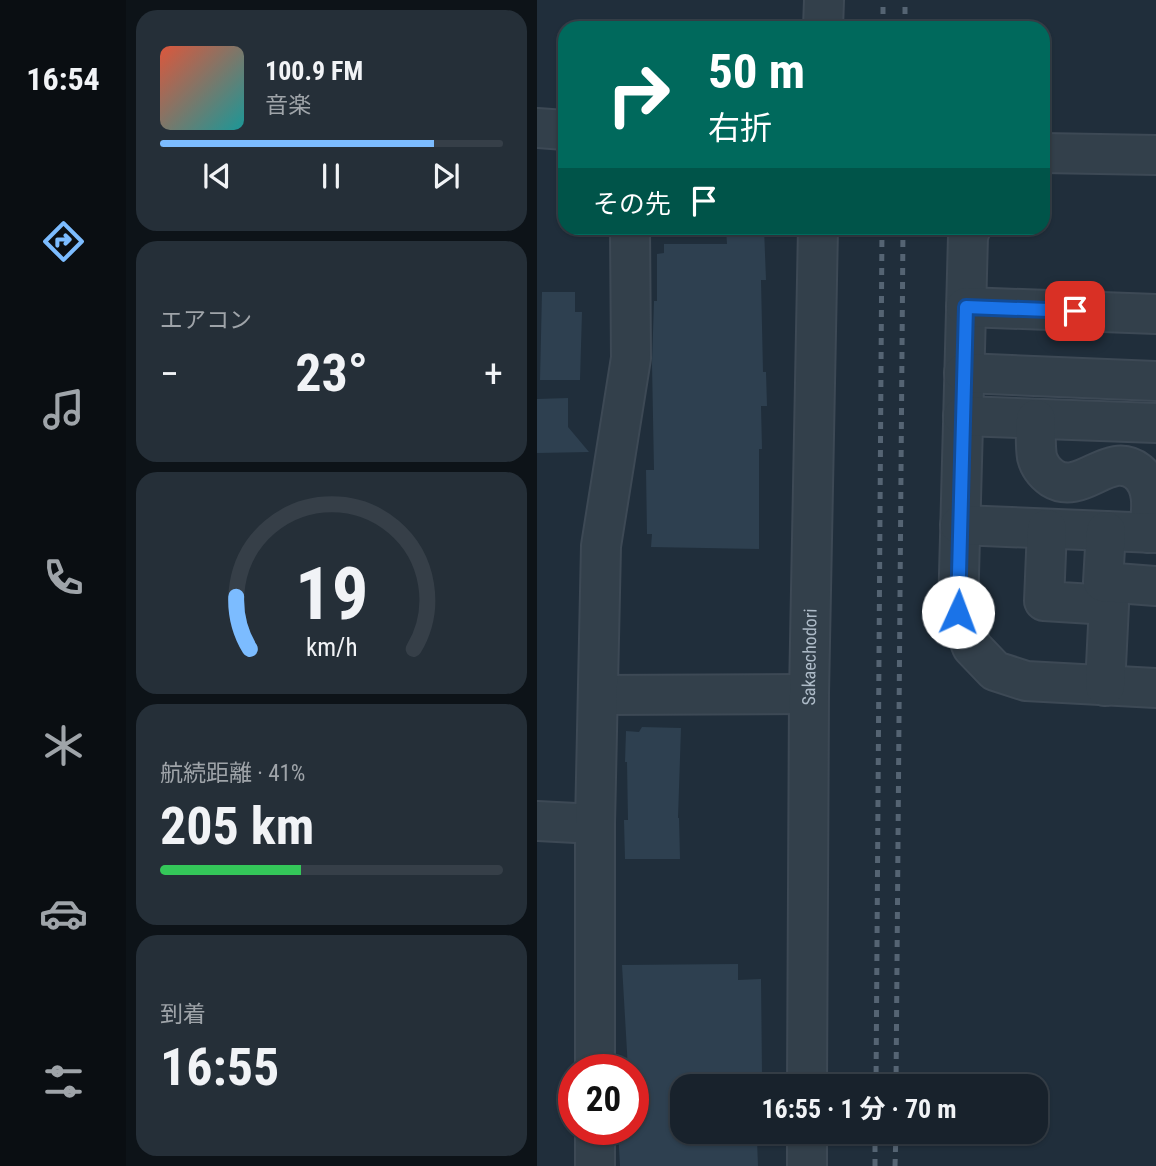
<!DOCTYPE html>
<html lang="ja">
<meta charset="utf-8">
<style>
:root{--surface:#18222c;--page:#252f38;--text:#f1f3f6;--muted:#9fa4a9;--line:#363f48;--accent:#7cbcff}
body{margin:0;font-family:"Roboto Condensed","Noto Sans JP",sans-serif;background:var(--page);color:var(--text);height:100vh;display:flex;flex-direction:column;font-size:26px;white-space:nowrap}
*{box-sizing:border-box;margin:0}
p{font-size:23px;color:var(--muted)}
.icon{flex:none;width:38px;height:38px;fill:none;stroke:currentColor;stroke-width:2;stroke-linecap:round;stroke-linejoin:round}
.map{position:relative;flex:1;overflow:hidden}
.side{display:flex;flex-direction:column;gap:10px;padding:10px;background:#0d1318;width:411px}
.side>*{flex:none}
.hud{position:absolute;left:21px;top:21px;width:492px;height:214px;border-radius:21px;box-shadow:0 2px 5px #0004,0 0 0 2px var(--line);background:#00695c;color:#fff;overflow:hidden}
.speed{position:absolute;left:21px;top:1054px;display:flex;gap:14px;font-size:35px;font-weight:700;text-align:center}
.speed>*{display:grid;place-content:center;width:91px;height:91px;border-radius:50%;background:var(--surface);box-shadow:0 2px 5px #0004,0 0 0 2px var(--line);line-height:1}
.speed .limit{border:10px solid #d22;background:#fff;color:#111}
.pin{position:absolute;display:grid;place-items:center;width:60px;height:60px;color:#fff;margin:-30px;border-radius:14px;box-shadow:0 4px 10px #0006}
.me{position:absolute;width:77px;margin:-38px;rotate:2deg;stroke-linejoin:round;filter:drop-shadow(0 0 5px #0008)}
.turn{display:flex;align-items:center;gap:24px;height:147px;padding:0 35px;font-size:32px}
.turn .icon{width:91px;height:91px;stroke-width:2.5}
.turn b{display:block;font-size:49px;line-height:60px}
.then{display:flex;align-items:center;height:66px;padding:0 35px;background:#0003;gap:14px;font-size:26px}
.big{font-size:52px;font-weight:700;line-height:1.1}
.side .card{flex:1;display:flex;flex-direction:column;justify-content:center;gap:10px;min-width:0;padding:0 24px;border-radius:21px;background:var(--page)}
.side .dial{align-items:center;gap:0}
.dial svg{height:182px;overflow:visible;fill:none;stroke:var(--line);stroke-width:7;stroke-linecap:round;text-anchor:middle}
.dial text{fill:var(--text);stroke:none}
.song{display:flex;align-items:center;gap:21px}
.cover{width:84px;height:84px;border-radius:10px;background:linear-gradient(135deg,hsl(10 70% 55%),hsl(180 70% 35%))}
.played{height:7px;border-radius:4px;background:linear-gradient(90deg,var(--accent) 80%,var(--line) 80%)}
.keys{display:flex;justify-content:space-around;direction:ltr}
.heat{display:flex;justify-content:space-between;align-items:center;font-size:38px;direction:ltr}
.charge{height:10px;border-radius:5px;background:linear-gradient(90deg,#34c759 41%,var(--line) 0)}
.trip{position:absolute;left:133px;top:1074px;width:378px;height:70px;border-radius:21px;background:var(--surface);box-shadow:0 2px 5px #0004,0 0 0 2px var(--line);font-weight:700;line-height:70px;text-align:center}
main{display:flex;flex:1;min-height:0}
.menu{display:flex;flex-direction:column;width:126px;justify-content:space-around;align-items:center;background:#0a0e12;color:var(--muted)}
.menu .icon{width:49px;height:49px}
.menu .selected{color:var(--accent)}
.menu b{font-size:32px;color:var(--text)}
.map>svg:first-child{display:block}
</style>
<main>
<nav class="menu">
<b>16:54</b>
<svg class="icon selected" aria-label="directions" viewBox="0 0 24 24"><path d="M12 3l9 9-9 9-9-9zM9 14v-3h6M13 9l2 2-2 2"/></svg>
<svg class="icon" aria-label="music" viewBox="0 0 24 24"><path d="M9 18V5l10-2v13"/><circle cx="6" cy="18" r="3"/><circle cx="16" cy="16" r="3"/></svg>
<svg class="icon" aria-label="phone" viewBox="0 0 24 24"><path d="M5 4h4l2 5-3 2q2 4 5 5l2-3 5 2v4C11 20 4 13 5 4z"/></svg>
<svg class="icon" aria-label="climate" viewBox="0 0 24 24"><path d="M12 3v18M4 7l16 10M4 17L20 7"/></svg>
<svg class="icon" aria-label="car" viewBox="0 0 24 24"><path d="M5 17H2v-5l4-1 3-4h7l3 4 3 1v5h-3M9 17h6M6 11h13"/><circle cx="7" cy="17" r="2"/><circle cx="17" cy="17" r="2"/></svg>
<svg class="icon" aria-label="filters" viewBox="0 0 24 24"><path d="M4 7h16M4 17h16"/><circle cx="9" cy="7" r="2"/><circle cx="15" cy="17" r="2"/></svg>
</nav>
<section class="side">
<div class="card">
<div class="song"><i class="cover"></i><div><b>100.9 FM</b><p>音楽</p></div></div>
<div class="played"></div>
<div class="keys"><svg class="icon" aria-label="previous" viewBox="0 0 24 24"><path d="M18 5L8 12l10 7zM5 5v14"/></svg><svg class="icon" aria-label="pause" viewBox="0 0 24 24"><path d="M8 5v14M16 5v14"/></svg><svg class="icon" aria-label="next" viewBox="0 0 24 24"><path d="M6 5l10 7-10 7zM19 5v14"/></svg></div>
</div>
<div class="card"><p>エアコン</p>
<div class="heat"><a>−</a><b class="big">23°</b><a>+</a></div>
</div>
<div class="card dial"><svg viewBox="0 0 100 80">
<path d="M14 69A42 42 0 1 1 86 69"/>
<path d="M14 69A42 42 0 0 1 8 46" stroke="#7cbcff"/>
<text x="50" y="56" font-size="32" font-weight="700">19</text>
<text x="50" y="72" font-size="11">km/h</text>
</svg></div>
<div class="card"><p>航続距離 · 41%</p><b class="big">205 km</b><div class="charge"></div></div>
<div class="card"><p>到着</p><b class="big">16:55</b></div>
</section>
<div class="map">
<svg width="619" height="1166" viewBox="0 0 619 1166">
<rect width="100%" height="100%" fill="#202e3b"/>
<g fill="#2e4050">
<polygon points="189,228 227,228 229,280 224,280 226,372 229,372 230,406 224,406 225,449 222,449 222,549 114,547 115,534 110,534 109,470 117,470 115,364 117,301 120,301 120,254 127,253 127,244 190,244"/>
<polygon points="5,292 38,292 38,312 45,312 43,380 3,380"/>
<polygon points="31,398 31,427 52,452 0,453 0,399"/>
<polygon points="105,727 144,728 141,818 142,818 143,859 88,859 87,820 91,820 90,762 88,762 89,731 102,732"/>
<polygon points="201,964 201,980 224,979 225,1074 229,1074 230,1087 145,1087 145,1132 232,1132 233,1139 220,1140 221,1166 83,1166 81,1129 96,1129 96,1069 91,1069 85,965"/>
</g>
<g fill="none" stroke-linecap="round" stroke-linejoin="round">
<g stroke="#3d4955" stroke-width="42">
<g id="minor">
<polyline points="286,28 287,0"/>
<polyline points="0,128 28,130"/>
<polyline points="506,153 619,155"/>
<polyline points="434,228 431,236 421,612 435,647 458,671 489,681 619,688"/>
<polyline points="429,307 619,314"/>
<polyline points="427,373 619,381"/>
<polyline points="426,416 619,423"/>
<path d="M499 419C499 431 498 445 500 457 502 465 508 473 515 478 545 497 572 449 601 472 619 487 614 512 612 533"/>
<polyline points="423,525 619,533"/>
<polyline points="510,529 507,601 572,605 568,686"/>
<polyline points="569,531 566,582 619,586"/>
<polyline points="61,695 272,694"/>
<polyline points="0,821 58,824"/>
<polyline points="58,1069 58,824 64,546 94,358 93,228"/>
<path id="s1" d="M270 1087 272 694 281 228"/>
<polyline points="58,1129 58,1166"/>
<polyline points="270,1132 270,1166"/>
</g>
</g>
<use href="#minor" stroke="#33404b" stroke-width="38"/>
<g stroke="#556473" stroke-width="5" stroke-dasharray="7 7" stroke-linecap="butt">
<polyline points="346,28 346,0"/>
<polyline points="368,28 368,0"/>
<polyline points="339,1087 345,228"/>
<polyline points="359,1087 366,228"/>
<polyline points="338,1166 338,1132"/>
<polyline points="358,1166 359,1132"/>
</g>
</g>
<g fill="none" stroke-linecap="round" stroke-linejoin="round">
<g stroke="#114b97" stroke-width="18">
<polyline id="route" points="421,612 429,307 538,311"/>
</g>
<use href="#route" stroke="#1a73e8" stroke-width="12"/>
</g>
<g text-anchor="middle" stroke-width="7" stroke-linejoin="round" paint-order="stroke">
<g font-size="18" fill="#aebbc8" stroke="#192530">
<text dy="6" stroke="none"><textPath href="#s1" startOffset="430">Sakaechodori</textPath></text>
</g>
</g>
</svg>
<div class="speed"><div class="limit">20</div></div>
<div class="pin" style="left:538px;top:311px;background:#d93025"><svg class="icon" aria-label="arrive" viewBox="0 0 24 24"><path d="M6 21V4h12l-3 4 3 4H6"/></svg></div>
<svg class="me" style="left:421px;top:612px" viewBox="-20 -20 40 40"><circle r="19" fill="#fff"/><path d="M0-13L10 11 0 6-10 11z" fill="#1a73e8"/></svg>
<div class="trip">16:55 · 1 分 · 70 m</div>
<div class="hud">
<div class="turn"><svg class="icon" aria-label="right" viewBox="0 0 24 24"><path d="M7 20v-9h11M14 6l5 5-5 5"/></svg><div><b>50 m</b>右折</div></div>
<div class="then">その先<svg class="icon" aria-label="arrive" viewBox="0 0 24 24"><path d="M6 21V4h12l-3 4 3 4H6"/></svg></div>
</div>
</div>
</main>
